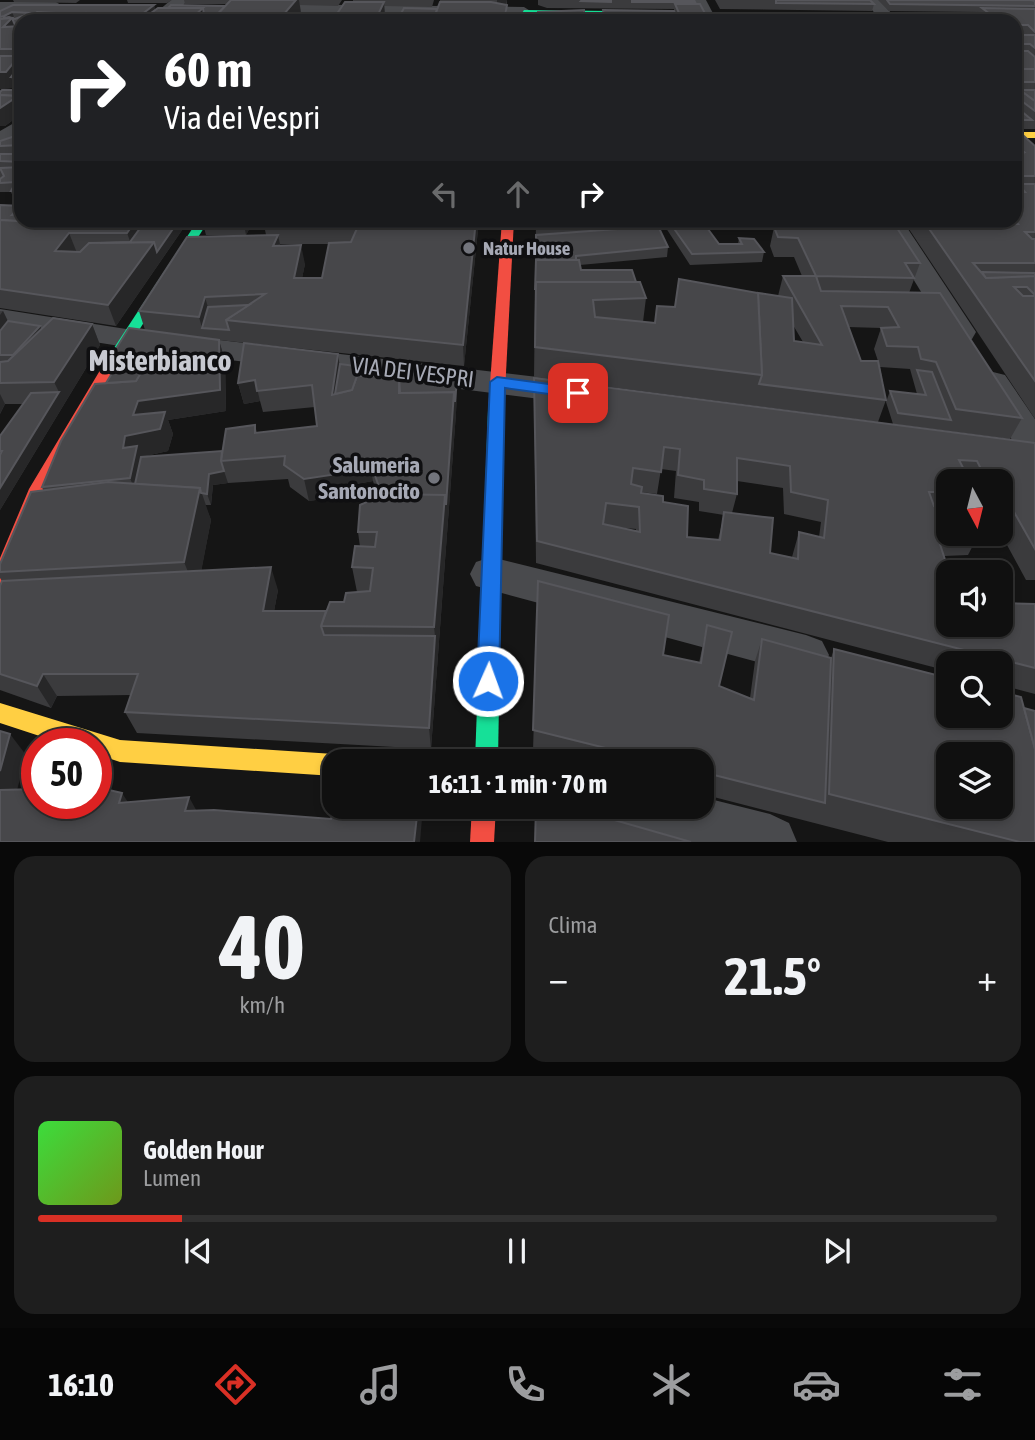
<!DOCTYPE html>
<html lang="it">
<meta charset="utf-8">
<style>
:root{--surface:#101010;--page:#1e1e1e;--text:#f1f3f6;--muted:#9c9d9f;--line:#303030;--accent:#d93025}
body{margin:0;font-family:"Asap Condensed",sans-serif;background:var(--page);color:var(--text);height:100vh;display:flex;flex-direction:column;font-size:26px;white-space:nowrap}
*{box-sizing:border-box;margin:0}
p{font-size:23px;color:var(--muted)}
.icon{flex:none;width:38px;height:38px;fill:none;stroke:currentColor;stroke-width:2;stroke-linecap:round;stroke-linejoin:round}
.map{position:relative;height:842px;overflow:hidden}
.panel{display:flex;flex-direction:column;gap:14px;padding:14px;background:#090909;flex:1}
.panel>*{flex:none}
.guide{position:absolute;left:14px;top:14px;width:1008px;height:214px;border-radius:21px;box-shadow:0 4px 10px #0003,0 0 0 2px var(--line);background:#202124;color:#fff;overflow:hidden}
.needle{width:46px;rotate:173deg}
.buttons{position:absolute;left:936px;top:469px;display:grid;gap:14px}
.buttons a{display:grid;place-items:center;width:77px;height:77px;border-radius:14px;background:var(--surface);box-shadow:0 4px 10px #0003,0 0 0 2px var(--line);font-size:35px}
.speed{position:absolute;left:21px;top:728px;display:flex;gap:14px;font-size:35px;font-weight:700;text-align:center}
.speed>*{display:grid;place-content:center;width:91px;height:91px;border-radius:50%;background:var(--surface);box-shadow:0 4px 10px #0003,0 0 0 2px var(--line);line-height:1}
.speed .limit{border:10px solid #d22;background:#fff;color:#111}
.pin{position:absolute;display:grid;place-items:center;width:60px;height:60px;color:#fff;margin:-30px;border-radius:14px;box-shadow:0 4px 10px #0006}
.me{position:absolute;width:77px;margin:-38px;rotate:2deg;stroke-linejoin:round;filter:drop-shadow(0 0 5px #0008)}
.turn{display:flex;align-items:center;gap:24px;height:147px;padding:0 35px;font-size:32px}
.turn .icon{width:91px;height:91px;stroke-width:2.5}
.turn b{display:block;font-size:49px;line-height:60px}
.lanes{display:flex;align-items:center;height:66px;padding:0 35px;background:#0003;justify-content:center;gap:35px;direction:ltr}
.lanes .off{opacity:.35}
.big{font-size:52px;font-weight:700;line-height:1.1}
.panel .widget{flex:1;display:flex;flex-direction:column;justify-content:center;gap:10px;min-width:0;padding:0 24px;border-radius:21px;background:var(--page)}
.panel .dial{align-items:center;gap:0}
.dial b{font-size:91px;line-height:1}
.song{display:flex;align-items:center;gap:21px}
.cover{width:84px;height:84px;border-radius:10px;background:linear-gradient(135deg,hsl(120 70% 55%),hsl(80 70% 35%))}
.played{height:7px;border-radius:4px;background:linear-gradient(90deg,var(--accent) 15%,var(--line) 15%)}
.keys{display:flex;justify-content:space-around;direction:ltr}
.heat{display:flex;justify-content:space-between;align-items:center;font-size:38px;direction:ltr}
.panel .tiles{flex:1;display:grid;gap:14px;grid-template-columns:1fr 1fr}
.widget:last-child{grid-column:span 2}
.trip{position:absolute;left:322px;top:749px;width:392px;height:70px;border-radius:21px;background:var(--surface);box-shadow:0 4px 10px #0003,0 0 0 2px var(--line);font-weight:700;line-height:70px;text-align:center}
.dock{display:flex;height:112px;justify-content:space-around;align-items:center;background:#060606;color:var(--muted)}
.dock .icon{width:49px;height:49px}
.dock .on{color:var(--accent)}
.dock b{font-size:32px;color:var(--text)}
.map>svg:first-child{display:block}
</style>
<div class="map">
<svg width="1035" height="842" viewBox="0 0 1035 842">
<rect width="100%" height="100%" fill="#151515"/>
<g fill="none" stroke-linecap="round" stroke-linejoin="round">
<g fill="#494a4d" fill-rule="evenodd">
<polygon points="171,0 189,0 164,21 146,21"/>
<polygon points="690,0 706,0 717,21 701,21"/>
<polygon points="863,0 879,0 894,16 892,19 880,19"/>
<polygon points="0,2 56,2 64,7 56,12 0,12"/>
<polygon points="244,4 524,7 532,12 524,17 248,14 242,21 225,21 239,6"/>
<polygon points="21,119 21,135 8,146 0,148 0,131"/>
<polygon points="877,220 902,220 976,332 972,339 961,341 950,339"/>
<polygon points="0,309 126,329 580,382 592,385 597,393 592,401 580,404 126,347 0,327"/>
<polygon points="993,372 1005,375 1035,419 1035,459 1022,456 976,382 981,375"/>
<polygon points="491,557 806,635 822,641 829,655 822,669 806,675 476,586 470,574 476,562"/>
<polygon points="702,797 770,814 789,823 797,842 668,842 621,826 613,807 702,807"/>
</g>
<g fill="#16e098" fill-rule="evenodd">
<polygon points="524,10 1035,16 1035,20 522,13"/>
<polygon points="198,220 209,220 120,360 110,360 108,357"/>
<polygon points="496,406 504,411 498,761 475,761 488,411"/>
</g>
<g fill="#ffcf43" fill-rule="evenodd">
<rect x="1015" y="132" width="20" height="6"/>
<polygon points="0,703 120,740 334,754 342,757 344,761 334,761 334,776 120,762 96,754 96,744 64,744 0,723"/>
</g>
<g fill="#f24e42" fill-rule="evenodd">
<polygon points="502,220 514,220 504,411 496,416 488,411"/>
<polygon points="115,353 122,357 47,489 10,580 7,585 0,588 0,558 29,489 108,357"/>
<polygon points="472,807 496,807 494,842 470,842"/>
</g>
</g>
<g fill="#3b3b3d" fill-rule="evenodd">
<polygon points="13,0 80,0 76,3 14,2"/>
<polygon points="101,0 172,0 167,3 128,3 127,0"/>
<polygon points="184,0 342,0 338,6 300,5 302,21 148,21 148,19 145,21 56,21 46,20 47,21 21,21 21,114 5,126 0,126 0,92 12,90 18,85 14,85 12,88 0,89 0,11 154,5 155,10 225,6 227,4 185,4"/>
<polygon points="353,0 434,0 432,7 384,6 385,16 383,19 398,19 437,9 440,2 440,0 507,0 507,19 506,21 332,21 353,2"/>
<polygon points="538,0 694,0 695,4 709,21 592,21 603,19 603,10 674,11 674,9 547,8 538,5"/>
<polygon points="715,0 870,0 874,4 872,11 720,9"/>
<polygon points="878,0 1035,0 1035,129 1016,129 1035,146 1035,419 903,220 1015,220 1015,21 880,21 882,13 980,15 981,12 889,11"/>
<polygon points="538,12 584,14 584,21 538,21"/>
<polygon points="725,15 743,19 743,21 724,21"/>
<polygon points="21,133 21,201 15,201 11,192 0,192 0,141 18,135"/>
<polygon points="0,205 21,220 138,220 140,228 146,220 189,220 116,326 0,308"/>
<polygon points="202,220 254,220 246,235 206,235"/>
<path d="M479 220 464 366 219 340 225 361 226 411 168 420 173 434 168 451 141 457 222 451 255 425 257 433 317 426 315 407 263 412 260 401 244 404 238 383 340 364 457 379V390L456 413 431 749 137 733 125 712 131 695 57 696 51 708 0 690V586L2 581 0 578V564L43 490 42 487 114 370 109 360 145 330 139 311 266 235 264 225ZM280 244H329L322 278H302L305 264 280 246ZM288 479 290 487 309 501 336 497 335 488 373 481 378 497 358 532 360 547 352 567 357 592 344 602 326 611H274L278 590 201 571 211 520 205 505H211L213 485 228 483Z"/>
<path d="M601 220 600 230 668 247 667 257 580 265 581 270 636 282 646 298 643 322 655 323 675 307 758 293 778 296 783 276H802L794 257H774L770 246 774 227H799L797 224 756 223 755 220H884L885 222 883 228 920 263 909 293 1022 418 1010 439 893 424 886 402 890 391 917 394 910 369 880 367 886 400 878 422 534 377 536 221ZM793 325 803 342 794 341ZM848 327 881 328 874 349 878 361H861Z"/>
<polygon points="651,220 710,220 709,230 719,244 738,244 739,238 764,252 762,262 690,265 664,225 655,226"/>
<polygon points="0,311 3,311 8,321 40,326 41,329 92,324 100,345 0,510 0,436 23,404 5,404 0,414"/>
<path d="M534 378 1035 443V580H1026L1001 534V481H948V534H979L968 555 944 556 948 625 1035 604V694L1001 685V663H948V671L536 563ZM661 469 676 471 674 498 699 502V511L724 515 718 540 687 537 663 502 641 493V492L657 494ZM737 481 783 488 784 514 821 522 819 537 799 532 792 557 770 553 732 513 737 494ZM614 527 636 529V531Z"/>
<polygon points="538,581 663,655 699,663 707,625 719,686 750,698 755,661 762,639 831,658 834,649 1035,842 888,842 702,794 702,761 572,761 533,751"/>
</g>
<g fill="#272728">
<polygon points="296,0 299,0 302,21 278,21"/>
<polygon points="497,0 507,0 506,5 497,7"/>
<polygon points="384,2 385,16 383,21 376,21 376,19"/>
<polygon points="154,5 156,12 147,16 148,19 144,21 133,21"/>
<polygon points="203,8 206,21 193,21 192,18"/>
<polygon points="12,12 15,19 13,20 17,32 3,27 7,23 4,16"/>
<polygon points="84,13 86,20 56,21 54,16"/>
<polygon points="19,56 21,61 21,76 11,77 14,85 12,88 0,89 0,72"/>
<polygon points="18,96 21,104 21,114 5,126 0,126 0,108"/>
<polygon points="21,206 21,220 12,215"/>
<polygon points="136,220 138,220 144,239 134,252 127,233"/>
<polygon points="179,220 189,220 116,326 108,305 154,242"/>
<polygon points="243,220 254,220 246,235"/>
<polygon points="476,220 479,220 464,366 463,345"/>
<polygon points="69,233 77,253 55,251"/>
<polygon points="278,235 282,254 273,246"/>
<polygon points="301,245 305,264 298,298 294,278"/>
<polygon points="205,297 211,318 202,328 199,317"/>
<polygon points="3,311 13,332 0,349 0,315"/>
<polygon points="92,324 100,345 0,510 0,488 59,392 54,382"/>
<polygon points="40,326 45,336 18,366 13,355"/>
<polygon points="219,340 225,361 226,411 168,420 173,434 168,451 141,457 134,488 130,478 123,448 125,436 140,392"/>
<polygon points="338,354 341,375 336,416 332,395"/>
<polygon points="457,379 457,390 456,413 431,749 429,728 435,636 434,627 454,392"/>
<polygon points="255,380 260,401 244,404 238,383"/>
<polygon points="0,394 5,404 0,414"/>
<polygon points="369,459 373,481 335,488 336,497 309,501 304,479 331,466"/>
<polygon points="224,471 228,483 213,485 211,505 207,494 209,474"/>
<polygon points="200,488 211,520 197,594 184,562"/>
<polygon points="271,567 278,590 270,633 263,611"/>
<polygon points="43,674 57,696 51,708 37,686"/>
<polygon points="10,734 26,755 12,810 0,796 0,771"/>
<polygon points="122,793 135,813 119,803"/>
<polygon points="189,797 200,817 185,811"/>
<polygon points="418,807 423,807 420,842 414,842"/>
</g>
<g fill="#47474a" stroke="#56565b" stroke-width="2" fill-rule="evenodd">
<polygon points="231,0 296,0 278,21 211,21"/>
<polygon points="582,0 611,0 611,2 581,1"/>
<polygon points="632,0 694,0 695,2 632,2"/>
<polygon points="776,0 870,0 874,4 776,3"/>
<polygon points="887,0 1031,0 1035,1 1035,6 890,4"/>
<polygon points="345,2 384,2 376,19 369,19 368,21 332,21"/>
<polygon points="440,2 491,2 507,5 504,21 464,21 465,17 441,16 439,21 422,21 425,15 435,15"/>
<polygon points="675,4 700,4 709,21 665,21 661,13 679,13"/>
<polygon points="13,5 154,5 133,21 61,21 63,19 79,18 84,13 54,16 58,13 37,12 32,16 46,17 41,21 21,21 21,23 15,25 12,18 3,18 9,17 15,19 31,13 12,12 4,16 0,17 0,11"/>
<polygon points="171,5 225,6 211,21 198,21 204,15 203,8 168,8"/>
<polygon points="158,8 203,8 192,18 197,18 194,21 161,19 163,17 147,16"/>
<polygon points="404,8 437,9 435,15 425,15 422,21 379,21 379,19 398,19"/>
<polygon points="982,8 1035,9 1035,32 1028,25 1015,25 1015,21 970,21 968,20 998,20"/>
<polygon points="584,10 584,14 571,14 572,21 538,21 538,12"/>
<polygon points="603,10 674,11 675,13 661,13 660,18 647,18 648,21 634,21 632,16 604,16"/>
<polygon points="882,13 980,15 987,20 968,20 968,21 888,21"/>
<polygon points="725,15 741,15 743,19 728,19"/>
<polygon points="12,18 3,27 21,26 21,49 0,49 0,19"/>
<polygon points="592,19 603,19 604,21 592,21"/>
<polygon points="1015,35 1035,35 1035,48 1030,44 1015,44"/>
<polygon points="1015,51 1028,51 1035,57 1035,69 1017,69 1015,67"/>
<polygon points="0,56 19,56 6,72 0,72"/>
<polygon points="21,64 21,77 11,77"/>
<rect x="1015" y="69" width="20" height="13"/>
<polygon points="21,83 21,103 18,96 0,95 0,92 2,90 12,90"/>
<polygon points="1015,90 1020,90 1035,101 1035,111 1015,96"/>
<polygon points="1015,90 1035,90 1035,101 1020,90"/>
<polygon points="0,95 18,96 0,108"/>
<polygon points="1015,106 1032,120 1015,120"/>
<polygon points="1015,128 1035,146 1035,176 1015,176 1015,160 1021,160 1024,152 1015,144"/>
<polygon points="21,133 21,145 0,146 0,141 18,135"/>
<polygon points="1015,144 1024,152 1015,152"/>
<polygon points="0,154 21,154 21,162 0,161"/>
<polygon points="21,167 21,191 11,191 16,182 0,183 0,179 4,176 0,168"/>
<polygon points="1018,184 1035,184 1035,232 1025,232 1032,239 1035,239 1035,263 973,263 986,278 1035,276 1035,295 1027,287 1014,287 1023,296 1035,296 1035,381 923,220 986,220 988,223 1018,224 1015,220 1015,192 1025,192"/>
<polygon points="0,205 21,206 12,215 21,214 21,220 79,220 21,221 0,220"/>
<polygon points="0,220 33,222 28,227 42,227 47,221 136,220 127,233 69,233 55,251 80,252 89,243 154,242 108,305 0,289"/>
<polygon points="146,220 179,220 157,252 154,242 100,243 130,242"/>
<polygon points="266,220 476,220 463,345 226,320 265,294 205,297 199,317 139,311 187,237 278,235 273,246 301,245 294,278 322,278 329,243 351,242 359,224 264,225"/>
<polygon points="807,220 884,220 885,222 823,222"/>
<polygon points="702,221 719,244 742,244 739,238 754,239 764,252 692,254 670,223"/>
<polygon points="658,226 668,247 576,256 576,260 536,260 536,235"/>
<polygon points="774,227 897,228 920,263 905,263 914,278 816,276 821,291 940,293 1022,418 956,409 936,362 921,359 918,347 887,346 881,328 899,327 888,307 841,306 861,361 878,361 886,400 759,384 762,375 758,293 792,298 794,341 822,345 783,276 816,276 798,238 778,237"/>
<polygon points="536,260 579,260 581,270 632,270 636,282 536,282 535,290"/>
<polygon points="982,272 1035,273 1035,276 986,278"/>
<polygon points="679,279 758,293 762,375 535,347 536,282 640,282 646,298 593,300 595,317 655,323 657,306 675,307"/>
<polygon points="249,305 226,320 229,330 202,328 208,307"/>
<polygon points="53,318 92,324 54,382 0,383 0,362 8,361"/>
<polygon points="8,321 40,326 13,355 0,355 0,331"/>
<polygon points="129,328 219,340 220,390 138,401 133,415 165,412 160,429 125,436 123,448 137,446 130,478 42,487 61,441 95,384 136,381 147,361 109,360"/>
<polygon points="244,343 338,354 332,395 352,390 357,376 399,376 399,393 454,392 446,505 445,495 382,495 369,459 331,466 331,475 304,479 284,465 285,456 221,461 226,429 255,425 255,433 317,426 312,385 257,391 255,380 238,383"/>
<polygon points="340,364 457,379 455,402 454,392 400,393 399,376 357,376 352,390 335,394"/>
<polygon points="114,370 142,371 136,381 106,383"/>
<polygon points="917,370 932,372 951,420 898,413 890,391 926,395"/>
<path d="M534 378 1035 443V549L1009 503 1001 504V481H987L977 461 959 460 970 481H948V503L943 492H929L934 506H948V534H956L937 535 949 572 948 625H1001V603L1035 604V668L537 541ZM664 447 680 449 678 475 704 480V489L737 494V458L790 466 791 492 828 500 824 538 799 532 798 559 770 553 773 518 724 512 720 540 687 537 688 506 663 502V496L641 493 642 487 631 484 633 468 661 472ZM606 503 639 507 640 532 603 524Z"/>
<polygon points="59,392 0,488 0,455 2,451 0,451 0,436 31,393"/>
<polygon points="222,451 221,461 224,471 209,474 207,494 201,493 200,488 135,484 141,457"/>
<polygon points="108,482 200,488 184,562 0,572 0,564 31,492"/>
<polygon points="384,494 445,495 434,627 321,626 330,602 344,602 346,593 370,591 373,568 352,567 355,546 375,547 377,532 358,532 360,505"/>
<polygon points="271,567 263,611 326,611 321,626 324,635 435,636 429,728 125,712 138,674 43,674 37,686 0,674 0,586 2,581"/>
<polygon points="538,581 669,615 663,655 701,663 707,625 732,632 719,686 754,700 762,639 831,658 825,803 702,772 702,761 658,761 533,730"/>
<path d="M834 649 948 678V716H1001V692L1021 697 1035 749V842H1020L829 794ZM948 754H1001V807H948Z"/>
<polygon points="1024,708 1035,711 1035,749"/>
<polygon points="0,731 10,734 0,771"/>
<polygon points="96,787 122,793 119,803 189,797 185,811 214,810 331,819 335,807 418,807 414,842 0,842 0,790 37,789 37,803 96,803"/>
<polygon points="536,807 569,807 691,842 535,842"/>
</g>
<polygon fill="#1a73e8" stroke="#114b97" stroke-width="2" points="497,377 578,388 586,393 578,398 505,388 499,681 496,688 488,690 480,688 477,681 490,382"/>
<g fill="#73757d" stroke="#0f0f11" stroke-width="2.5">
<circle cx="469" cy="248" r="7"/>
<circle cx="434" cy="478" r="7"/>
</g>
<g text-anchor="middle" stroke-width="7" stroke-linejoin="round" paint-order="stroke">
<g font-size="19" font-weight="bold" fill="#a6a9b5" stroke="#0f0f11" text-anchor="start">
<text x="483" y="255">Natur House</text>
</g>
<g font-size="23" fill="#a6a9b5" stroke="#0f0f11">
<text transform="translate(413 372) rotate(7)" y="8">VIA DEI VESPRI</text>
</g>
<g font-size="23" font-weight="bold" fill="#a6a9b5" stroke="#0f0f11" text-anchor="end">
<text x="420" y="473">Salumeria<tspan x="420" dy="26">Santonocito</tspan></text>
</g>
<g font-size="30" font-weight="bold" fill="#c7c9d1" stroke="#0f0f11">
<text x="160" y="371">Misterbianco</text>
</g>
</g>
</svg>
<div class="buttons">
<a><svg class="needle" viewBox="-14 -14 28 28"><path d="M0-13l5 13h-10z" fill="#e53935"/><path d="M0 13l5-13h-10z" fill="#9c9d9f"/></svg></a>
<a><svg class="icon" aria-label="sound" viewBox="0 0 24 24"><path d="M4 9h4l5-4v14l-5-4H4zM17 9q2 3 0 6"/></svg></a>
<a><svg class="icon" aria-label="search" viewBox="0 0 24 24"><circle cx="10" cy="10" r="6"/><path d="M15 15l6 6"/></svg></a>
<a><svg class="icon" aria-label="layers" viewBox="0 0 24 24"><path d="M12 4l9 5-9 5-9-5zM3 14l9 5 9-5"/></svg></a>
</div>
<div class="speed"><div class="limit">50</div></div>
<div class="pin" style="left:578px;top:393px;background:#d93025"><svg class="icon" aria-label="arrive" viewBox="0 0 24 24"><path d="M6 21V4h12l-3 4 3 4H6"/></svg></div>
<svg class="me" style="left:488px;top:681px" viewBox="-20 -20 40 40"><circle r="17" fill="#1a73e8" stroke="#fff" stroke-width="3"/><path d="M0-11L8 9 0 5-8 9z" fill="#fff"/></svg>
<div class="trip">16:11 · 1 min · 70 m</div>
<div class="guide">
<div class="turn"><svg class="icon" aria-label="right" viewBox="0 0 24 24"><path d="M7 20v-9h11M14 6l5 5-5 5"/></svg><div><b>60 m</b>Via dei Vespri</div></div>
<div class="lanes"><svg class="icon off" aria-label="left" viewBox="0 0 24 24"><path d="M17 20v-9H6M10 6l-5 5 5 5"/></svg><svg class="icon off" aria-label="ahead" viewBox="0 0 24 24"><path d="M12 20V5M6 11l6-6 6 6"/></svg><svg class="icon" aria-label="right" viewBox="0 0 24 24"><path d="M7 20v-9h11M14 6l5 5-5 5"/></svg></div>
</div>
</div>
<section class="panel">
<div class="tiles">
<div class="widget dial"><b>40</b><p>km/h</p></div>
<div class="widget"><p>Clima</p>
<div class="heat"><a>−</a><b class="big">21.5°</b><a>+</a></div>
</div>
<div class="widget">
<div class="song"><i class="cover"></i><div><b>Golden Hour</b><p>Lumen</p></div></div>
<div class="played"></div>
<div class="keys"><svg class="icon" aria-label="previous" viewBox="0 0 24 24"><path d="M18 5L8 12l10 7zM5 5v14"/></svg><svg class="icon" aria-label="pause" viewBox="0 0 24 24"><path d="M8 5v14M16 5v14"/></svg><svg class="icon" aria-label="next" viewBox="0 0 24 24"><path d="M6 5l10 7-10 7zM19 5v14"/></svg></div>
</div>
</div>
</section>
<nav class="dock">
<b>16:10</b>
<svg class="icon on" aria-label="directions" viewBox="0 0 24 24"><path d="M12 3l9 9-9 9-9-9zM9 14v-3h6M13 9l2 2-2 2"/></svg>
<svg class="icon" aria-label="music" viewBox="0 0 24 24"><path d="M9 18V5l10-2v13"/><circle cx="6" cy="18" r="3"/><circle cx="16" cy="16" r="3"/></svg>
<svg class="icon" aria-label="phone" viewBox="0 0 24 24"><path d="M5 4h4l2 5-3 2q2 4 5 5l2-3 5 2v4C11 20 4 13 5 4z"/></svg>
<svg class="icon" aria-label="climate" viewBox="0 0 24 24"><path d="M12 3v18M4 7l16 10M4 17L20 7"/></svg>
<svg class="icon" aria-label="car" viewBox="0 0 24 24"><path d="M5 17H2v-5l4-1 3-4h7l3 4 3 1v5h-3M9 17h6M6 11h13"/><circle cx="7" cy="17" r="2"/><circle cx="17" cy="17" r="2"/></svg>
<svg class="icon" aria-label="filters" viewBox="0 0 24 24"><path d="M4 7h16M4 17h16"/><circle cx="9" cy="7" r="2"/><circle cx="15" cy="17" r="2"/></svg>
</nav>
